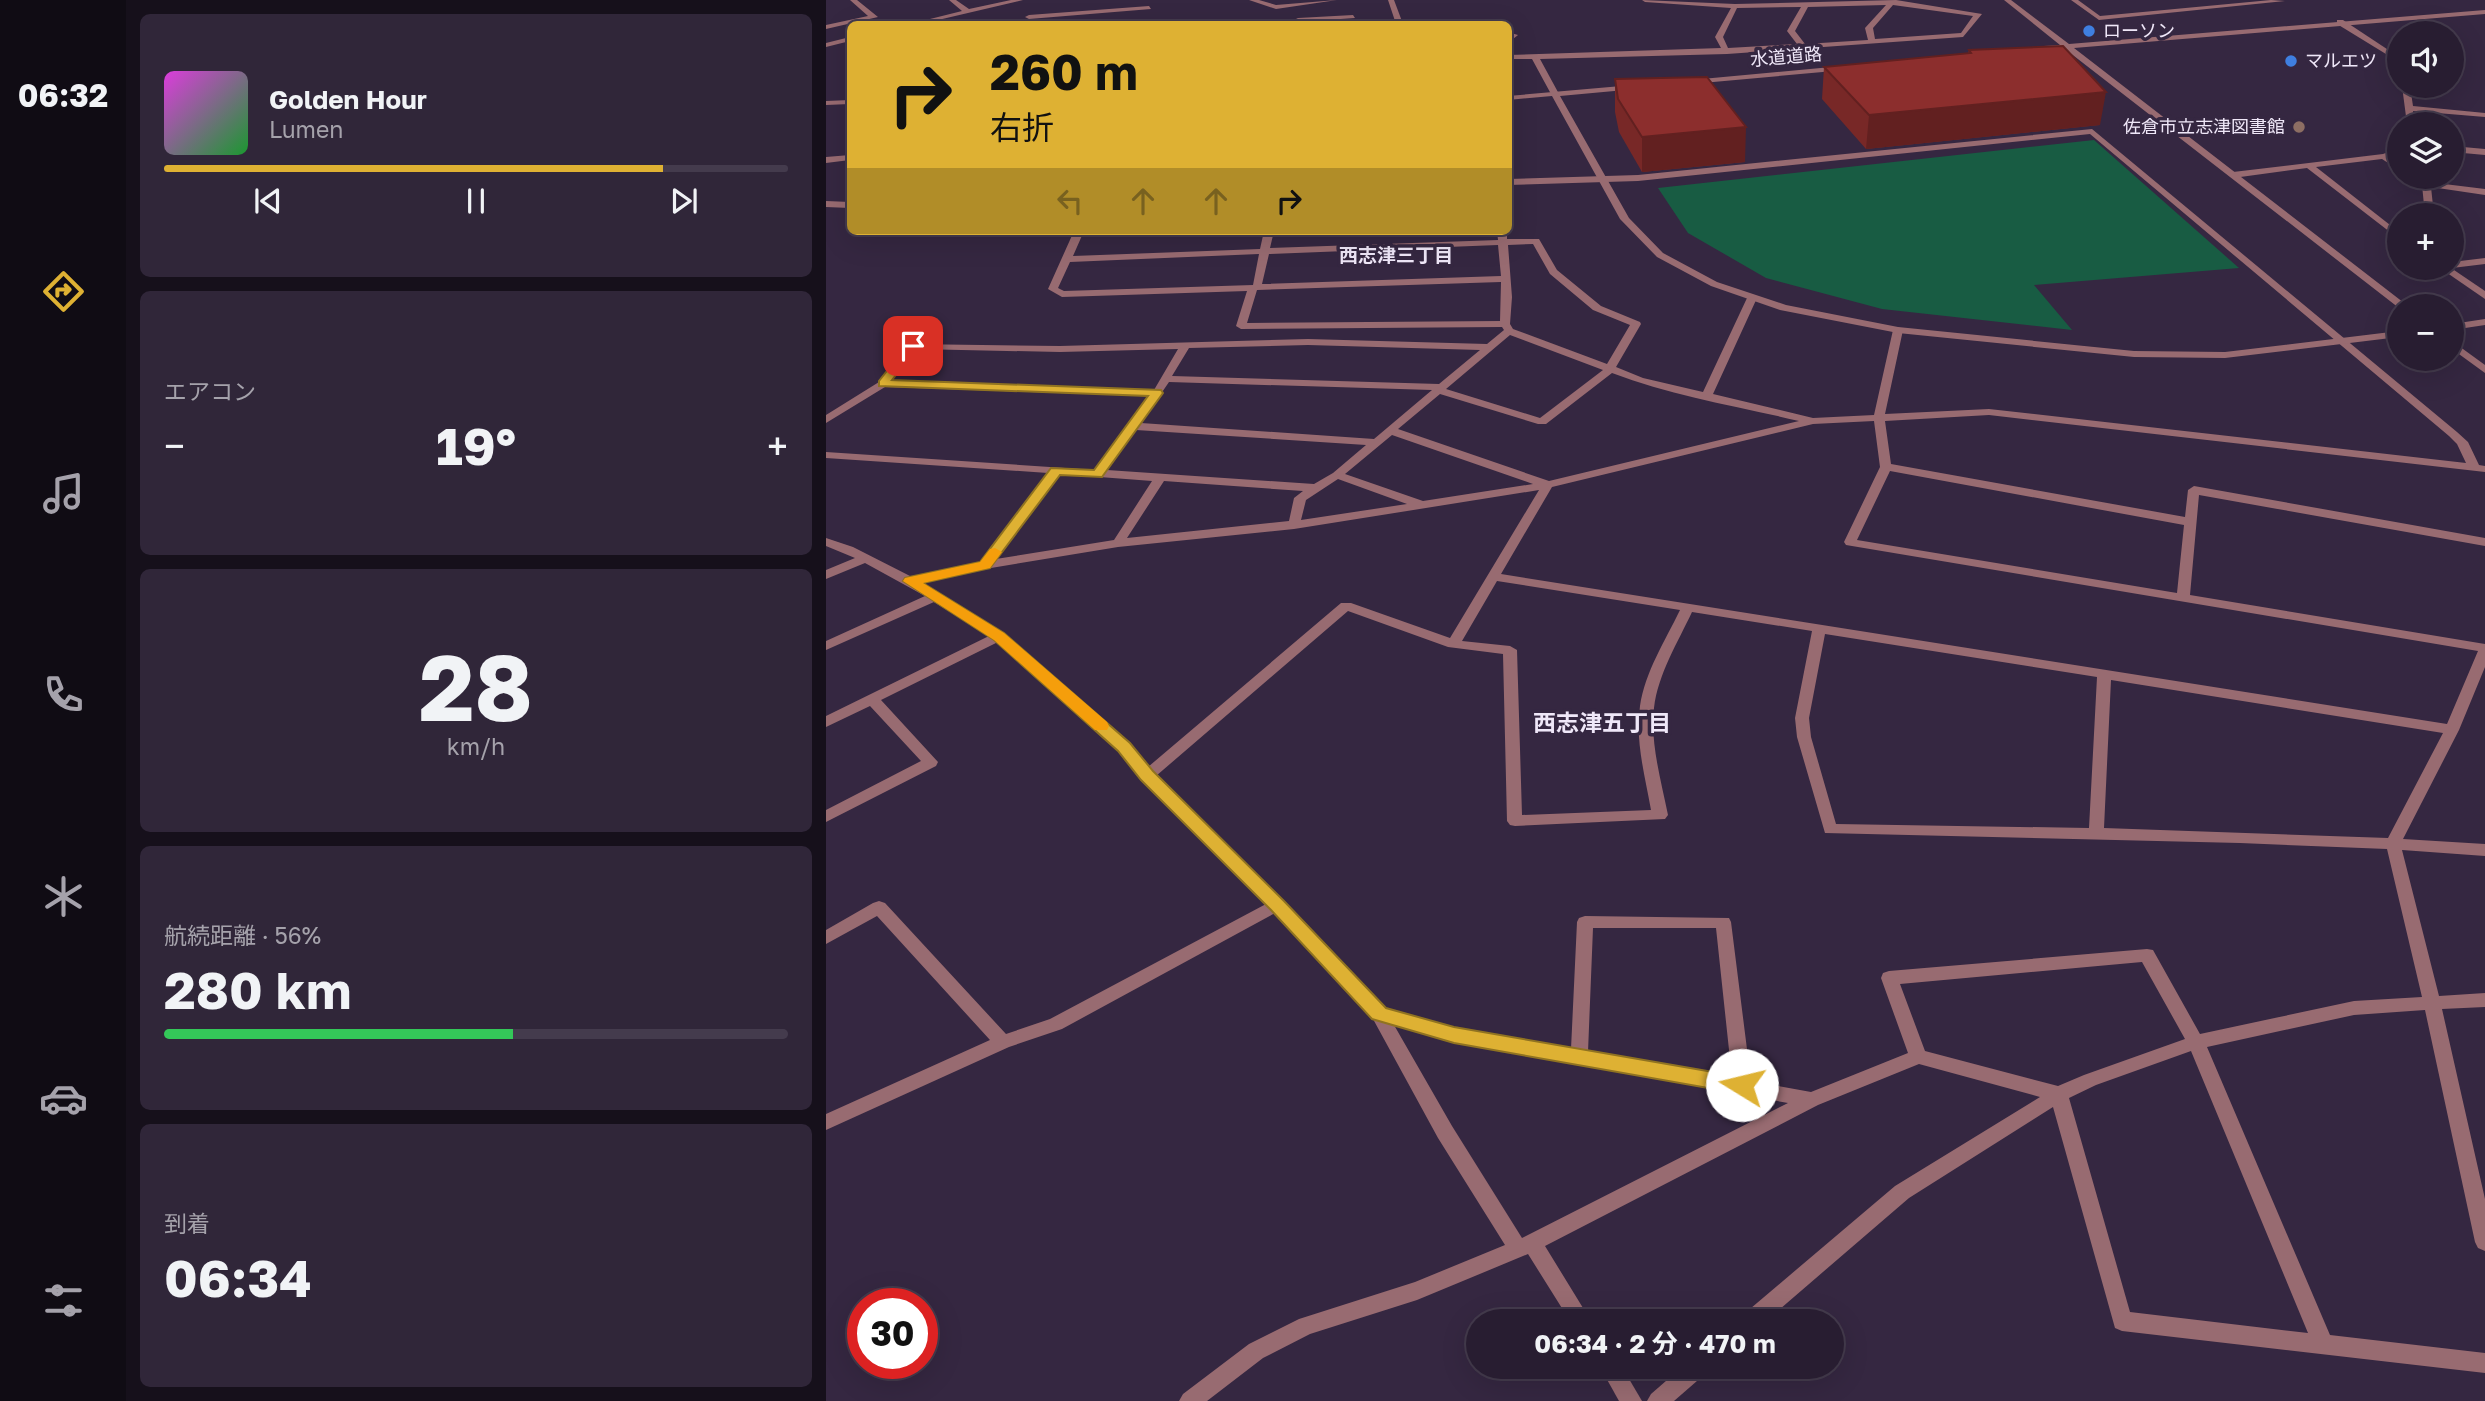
<!DOCTYPE html>
<html lang="ja">
<meta charset="utf-8">
<style>
:root{--surface:#281d31;--page:#302639;--text:#f1f3f6;--muted:#a5a2ab;--line:#443b4d;--accent:#deb133}
body{margin:0;font-family:"Golos Text","Noto Sans JP",sans-serif;background:var(--page);color:var(--text);height:100vh;display:flex;flex-direction:column;font-size:26px;white-space:nowrap}
*{box-sizing:border-box;margin:0}
p{font-size:23px;color:var(--muted)}
.icon{flex:none;width:38px;height:38px;fill:none;stroke:currentColor;stroke-width:2;stroke-linecap:round;stroke-linejoin:round}
.map{position:relative;flex:1;overflow:hidden}
.side{display:flex;flex-direction:column;gap:14px;padding:14px;background:#16101b;width:700px}
.side>*{flex:none}
.top-card{position:absolute;left:21px;top:21px;width:665px;height:214px;border-radius:10px;box-shadow:0 7px 28px #0002,0 0 0 2px var(--line);background:#deb133;color:#111;overflow:hidden}
.tools{position:absolute;left:1561px;top:21px;display:grid;gap:14px}
.tools a{display:grid;place-items:center;width:77px;height:77px;border-radius:50%;background:var(--surface);box-shadow:0 7px 28px #0002,0 0 0 2px var(--line);font-size:35px}
.speed{position:absolute;left:21px;top:1288px;display:flex;gap:14px;font-size:35px;font-weight:700;text-align:center}
.speed>*{display:grid;place-content:center;width:91px;height:91px;border-radius:50%;background:var(--surface);box-shadow:0 7px 28px #0002,0 0 0 2px var(--line);line-height:1}
.speed .limit{border:10px solid #d22;background:#fff;color:#111}
.pin{position:absolute;display:grid;place-items:center;width:60px;height:60px;color:#fff;margin:-30px;border-radius:14px;box-shadow:0 4px 10px #0006}
.me{position:absolute;width:77px;margin:-38px;rotate:279deg;stroke-linejoin:round;filter:drop-shadow(0 0 5px #0008)}
.turn{display:flex;align-items:center;gap:24px;height:147px;padding:0 28px;font-size:32px}
.turn .icon{width:91px;height:91px;stroke-width:2.5}
.turn b{display:block;font-size:49px;line-height:60px}
.lanes{display:flex;align-items:center;height:66px;padding:0 28px;background:#0003;justify-content:center;gap:35px;direction:ltr}
.lanes .off{opacity:.35}
.big{font-size:52px;font-weight:700;line-height:1.1}
.side .widget{flex:1;display:flex;flex-direction:column;justify-content:center;gap:10px;min-width:0;padding:0 24px;border-radius:10px;background:var(--page)}
.side .dial{align-items:center;gap:0}
.dial b{font-size:91px;line-height:1}
.song{display:flex;align-items:center;gap:21px}
.cover{width:84px;height:84px;border-radius:10px;background:linear-gradient(135deg,hsl(300 70% 55%),hsl(130 70% 35%))}
.played{height:7px;border-radius:4px;background:linear-gradient(90deg,var(--accent) 80%,var(--line) 80%)}
.keys{display:flex;justify-content:space-around;direction:ltr}
.heat{display:flex;justify-content:space-between;align-items:center;font-size:38px;direction:ltr}
.charge{height:10px;border-radius:5px;background:linear-gradient(90deg,#34c759 56%,var(--line) 0)}
.trip{position:absolute;left:640px;top:1309px;width:378px;height:70px;border-radius:35px;background:var(--surface);box-shadow:0 7px 28px #0002,0 0 0 2px var(--line);font-weight:700;line-height:70px;text-align:center}
main{display:flex;flex:1;min-height:0}
.tabs{display:flex;flex-direction:column;width:126px;justify-content:space-around;align-items:center;background:#100c14;color:var(--muted)}
.tabs .icon{width:49px;height:49px}
.tabs .active{color:var(--accent)}
.tabs b{font-size:32px;color:var(--text)}
.map>svg:first-child{display:block}
</style>
<main>
<nav class="tabs">
<b>06:32</b>
<svg class="icon active" aria-label="directions" viewBox="0 0 24 24"><path d="M12 3l9 9-9 9-9-9zM9 14v-3h6M13 9l2 2-2 2"/></svg>
<svg class="icon" aria-label="music" viewBox="0 0 24 24"><path d="M9 18V5l10-2v13"/><circle cx="6" cy="18" r="3"/><circle cx="16" cy="16" r="3"/></svg>
<svg class="icon" aria-label="phone" viewBox="0 0 24 24"><path d="M5 4h4l2 5-3 2q2 4 5 5l2-3 5 2v4C11 20 4 13 5 4z"/></svg>
<svg class="icon" aria-label="climate" viewBox="0 0 24 24"><path d="M12 3v18M4 7l16 10M4 17L20 7"/></svg>
<svg class="icon" aria-label="car" viewBox="0 0 24 24"><path d="M5 17H2v-5l4-1 3-4h7l3 4 3 1v5h-3M9 17h6M6 11h13"/><circle cx="7" cy="17" r="2"/><circle cx="17" cy="17" r="2"/></svg>
<svg class="icon" aria-label="filters" viewBox="0 0 24 24"><path d="M4 7h16M4 17h16"/><circle cx="9" cy="7" r="2"/><circle cx="15" cy="17" r="2"/></svg>
</nav>
<section class="side">
<div class="widget">
<div class="song"><i class="cover"></i><div><b>Golden Hour</b><p>Lumen</p></div></div>
<div class="played"></div>
<div class="keys"><svg class="icon" aria-label="previous" viewBox="0 0 24 24"><path d="M18 5L8 12l10 7zM5 5v14"/></svg><svg class="icon" aria-label="pause" viewBox="0 0 24 24"><path d="M8 5v14M16 5v14"/></svg><svg class="icon" aria-label="next" viewBox="0 0 24 24"><path d="M6 5l10 7-10 7zM19 5v14"/></svg></div>
</div>
<div class="widget"><p>エアコン</p>
<div class="heat"><a>−</a><b class="big">19°</b><a>+</a></div>
</div>
<div class="widget dial"><b>28</b><p>km/h</p></div>
<div class="widget"><p>航続距離 · 56%</p><b class="big">280 km</b><div class="charge"></div></div>
<div class="widget"><p>到着</p><b class="big">06:34</b></div>
</section>
<div class="map">
<svg width="1659" height="1401" viewBox="0 0 1659 1401">
<rect width="100%" height="100%" fill="#352741"/>
<polygon fill="#185c43" points="1268,140 1413,268 1208,285 1246,330 1056,309 940,278 862,233 832,188"/>
<g fill="none" stroke-linecap="round" stroke-linejoin="round">
<g fill="#986b71" fill-rule="evenodd">
<polygon points="24,0 31,0 52,17 0,29 0,25 42,16"/>
<polygon points="123,0 130,0 143,9 185,0 197,0 95,24 84,24 136,11"/>
<polygon points="423,0 433,0 450,5 511,0 450,9"/>
<polygon points="562,0 568,0 577,24 570,24"/>
<path d="M816 0 909 4 1070 0 1156 14 1137 37 901 54 714 59 733 94 729 96 725 94 706 59H682V55L895 48 889 37 905 8 819 2ZM1060 5 1039 28 1042 40 979 44 969 31 982 7ZM1067 5 1147 16 1135 33 1049 39 1047 28ZM975 7 961 31 971 44 902 48 897 37 911 8Z"/>
<polygon points="1245,0 1252,0 1274,16 1445,0 1459,1 1273,20"/>
<polygon points="323,6 325,9 203,19 199,17 203,15"/>
<polygon points="527,15 529,18 472,22 468,20 472,18"/>
<polygon points="1511,20 1517,20 1573,57 1573,62 1511,24"/>
<polygon points="685,33 692,35 682,43 682,36"/>
<polygon points="24,37 24,41 0,47 0,43"/>
<polygon points="1576,86 1584,86 1587,106 1659,113 1659,117 1587,111 1589,124 1581,124"/>
<polygon points="24,100 24,104 0,105 0,101"/>
<path d="M1266 129 1631 432 1642 442 1653 465 1659 466V472L1163 415 1059 421 1065 464 1359 517 1362 490 1368 486 1659 538V546L1373 495 1364 595 1659 644V667L1633 730 1577 839 1659 844V856L1576 850 1613 996 1659 993V1007L1616 1009 1659 1199V1251L1652 1248 1649 1242 1599 1010 1528 1015 1381 1047 1504 1335 1659 1353V1373L1296 1331 1289 1328 1227 1107 1083 1198 940 1321H915L918 1314 1069 1186 1214 1097 1093 1064 992 1105 719 1246 765 1321H744L702 1254 591 1300 484 1334 437 1358 381 1401H353L357 1394 423 1344 473 1319 589 1282 679 1245 612 1138 547 1019 449 913 236 1029 183 1047 0 1130V1114L164 1040 51 916 0 944V930L47 903 53 901 59 903 180 1034 224 1019 440 904 316 780 293 750 172 642 55 700 112 762 110 766 0 822V810L95 761 44 706 0 727V716L163 636 108 602 0 650V641L99 596 39 563 0 579V570L29 558 0 546V538L27 547 86 577 155 562 222 473 0 458V452L269 470 323 396 59 387 0 423V415L53 382 83 344 234 346 482 339 661 344 678 330 676 327 415 329 410 326 421 291 236 297 222 289 248 231H258L247 256 434 249 438 231H448L444 248 672 240 671 231H681V239H713L731 270 775 306 814 322 815 324 790 367 817 378 877 392 921 298 926 295 931 298 887 394 987 418 1048 415 1067 330 1072 327 1077 330 1059 414 1163 409 1640 463 1631 444 1623 436 1264 134 812 181 682 185V179L812 175ZM707 244 724 274 767 310 804 325 781 364 687 329 684 324 686 297 682 245ZM672 245 675 276 436 284 443 254ZM433 254 427 285 238 291 232 288 244 262ZM675 282 674 321 421 323 431 290ZM684 335 777 370 714 418 620 389ZM482 345 654 350 613 384 346 376 363 348ZM90 349 234 352 352 349 328 390 65 381ZM786 373C846 396 910 406 973 421L723 481 572 429 614 394 712 424H720ZM343 382 606 390 548 439 315 423ZM1048 421 1054 467 1018 542 1020 545 1652 651 1621 724 675 574 726 487 987 424ZM310 430 540 445 507 473 488 484 281 470ZM566 435 707 484 597 501 519 474ZM1064 471 1358 525 1351 593 1031 540ZM234 474 326 481 288 540 170 559ZM512 479 581 504 475 520 480 500ZM338 481 477 491 468 498 463 521 301 538ZM713 490 624 638 525 603H515L322 767 303 744 178 633 95 582 159 569 292 547 468 529ZM671 581 854 610C839 641 819 672 814 706 809 741 819 776 825 810L696 815 691 650 684 646 636 641ZM522 611 622 647 677 654 681 821 684 825 689 826 839 819 842 815C835 780 824 743 828 708 832 674 852 642 866 612L986 631 969 718 971 737 999 833 1414 843 1561 849 1596 997 1528 1001 1374 1034 1327 950 1321 949 1063 971 1057 973 1055 978 1082 1053 985 1092 925 1081 905 922 903 918 759 916 753 918 751 922 745 1049 628 1028 559 1009 457 901 330 776ZM999 634 1271 677 1263 828 1010 824 985 737 983 718ZM1285 680 1617 733 1562 838 1278 828ZM767 928H890L906 1078 762 1052ZM1316 962 1359 1039 1258 1075 1232 1086 1099 1051 1074 984ZM568 1025 628 1042 962 1103 696 1238 626 1126ZM1365 1051 1482 1333 1304 1312 1243 1098 1270 1085Z"/>
<polygon points="1626,146 1659,149 1659,155 1626,152"/>
<polygon points="1573,148 1573,154 1564,157 1573,163 1573,170 1556,159 1490,167 1573,232 1573,239 1481,168 1407,178 1403,175 1407,172 1557,154"/>
<polygon points="1584,177 1594,177 1602,182 1659,189 1659,195 1605,187 1608,215 1599,215 1596,185"/>
<polygon points="0,201 24,202 24,208 0,207"/>
<polygon points="1659,258 1659,264 1626,268 1626,262"/>
<polygon points="1614,268 1625,268 1659,291 1659,299"/>
<polygon points="774,1367 796,1367 816,1401 793,1401"/>
<polygon points="856,1367 882,1367 879,1374 848,1401 821,1401 825,1394"/>
</g>
<g fill="#986b71" fill-rule="evenodd">
<polygon points="1178,0 1185,0 1243,44 1659,10 1659,14 1248,48 1582,306 1573,308 1239,49 1218,50 1218,46 1234,45"/>
<polygon points="1016,66 1019,66 1019,70 865,84 861,82 865,80"/>
<polygon points="807,85 811,87 810,89 734,96 803,218 837,253 891,282 960,305 1072,327 1308,351 1399,352 1573,331 1573,337 1399,358 1308,357 1072,333 954,310 885,286 831,257 794,219 726,96 682,100 682,96"/>
<polygon points="24,155 24,160 0,163 0,157"/>
<polygon points="1659,319 1659,325 1626,330 1626,324"/>
<polygon points="1626,341 1659,365 1659,373 1626,349"/>
</g>
</g>
<g fill="#782827">
<polygon points="1143,50 1274,125 1040,149 996,99 998,67 1142,53"/>
<polygon points="789,79 919,162 816,172 793,132 789,112"/>
</g>
<g fill="#622020">
<polygon points="1280,92 1274,125 1040,149 1043,115"/>
<polygon points="920,127 919,162 816,172 816,137"/>
</g>
<g fill="#8c2e2d" stroke="#622020" stroke-width="2">
<polygon points="1237,46 1280,92 1043,115 998,67 1145,53 1143,50"/>
<polygon points="881,77 920,127 816,137 792,99 789,79"/>
</g>
<polygon fill="#deb133" stroke="#907321" stroke-width="2" points="87,342 93,346 66,380 335,390 337,393 276,477 234,475 164,568 97,583 178,633 304,743 327,771 458,901 560,1008 628,1027 916,1077 923,1079 926,1085 923,1091 916,1094 628,1043 546,1019 445,910 315,780 292,751 168,640 77,581 79,578 154,562 225,468 268,470 322,396 53,386 53,381 83,343"/>
<polygon fill="#f59e0b" points="169,548 176,552 164,568 97,583 178,633 281,722 283,726 281,730 269,730 168,640 77,581 79,578 154,562 164,549"/>
<g fill="#3f7fe0" stroke="#352741" stroke-width="2.5">
<circle cx="1263" cy="31" r="7"/>
<circle cx="1465" cy="61" r="7"/>
</g>
<circle fill="#8d6e63" stroke="#352741" stroke-width="2.5" cx="1473" cy="127" r="7"/>
<g text-anchor="middle" stroke-width="7" stroke-linejoin="round" paint-order="stroke">
<g font-size="18" fill="#efe7f8" stroke="#352741" text-anchor="start">
<text x="1277" y="37">ローソン</text>
<text x="1479" y="67">マルエツ</text>
<text x="1459" y="133" text-anchor="end">佐倉市立志津図書館</text>
</g>
<g font-size="18" fill="#efe7f8" stroke="#352741">
<text transform="translate(960 57) rotate(-5)" y="6">水道道路</text>
</g>
<g font-size="19" font-weight="bold" fill="#efe7f8" stroke="#352741">
<text x="570" y="262">西志津三丁目</text>
</g>
<g font-size="23" font-weight="bold" fill="#efe7f8" stroke="#352741">
<text x="776" y="731">西志津五丁目</text>
</g>
</g>
</svg>
<div class="tools">
<a><svg class="icon" aria-label="sound" viewBox="0 0 24 24"><path d="M4 9h4l5-4v14l-5-4H4zM17 9q2 3 0 6"/></svg></a>
<a><svg class="icon" aria-label="layers" viewBox="0 0 24 24"><path d="M12 4l9 5-9 5-9-5zM3 14l9 5 9-5"/></svg></a>
<a>+</a>
<a>−</a>
</div>
<div class="speed"><div class="limit">30</div></div>
<div class="pin" style="left:87px;top:346px;background:#d93025"><svg class="icon" aria-label="arrive" viewBox="0 0 24 24"><path d="M6 21V4h12l-3 4 3 4H6"/></svg></div>
<svg class="me" style="left:916px;top:1085px" viewBox="-20 -20 40 40"><circle r="19" fill="#fff"/><path d="M0-13L10 11 0 6-10 11z" fill="#deb133"/></svg>
<div class="trip">06:34 · 2 分 · 470 m</div>
<div class="top-card">
<div class="turn"><svg class="icon" aria-label="right" viewBox="0 0 24 24"><path d="M7 20v-9h11M14 6l5 5-5 5"/></svg><div><b>260 m</b>右折</div></div>
<div class="lanes"><svg class="icon off" aria-label="left" viewBox="0 0 24 24"><path d="M17 20v-9H6M10 6l-5 5 5 5"/></svg><svg class="icon off" aria-label="ahead" viewBox="0 0 24 24"><path d="M12 20V5M6 11l6-6 6 6"/></svg><svg class="icon off" aria-label="ahead" viewBox="0 0 24 24"><path d="M12 20V5M6 11l6-6 6 6"/></svg><svg class="icon" aria-label="right" viewBox="0 0 24 24"><path d="M7 20v-9h11M14 6l5 5-5 5"/></svg></div>
</div>
</div>
</main>
